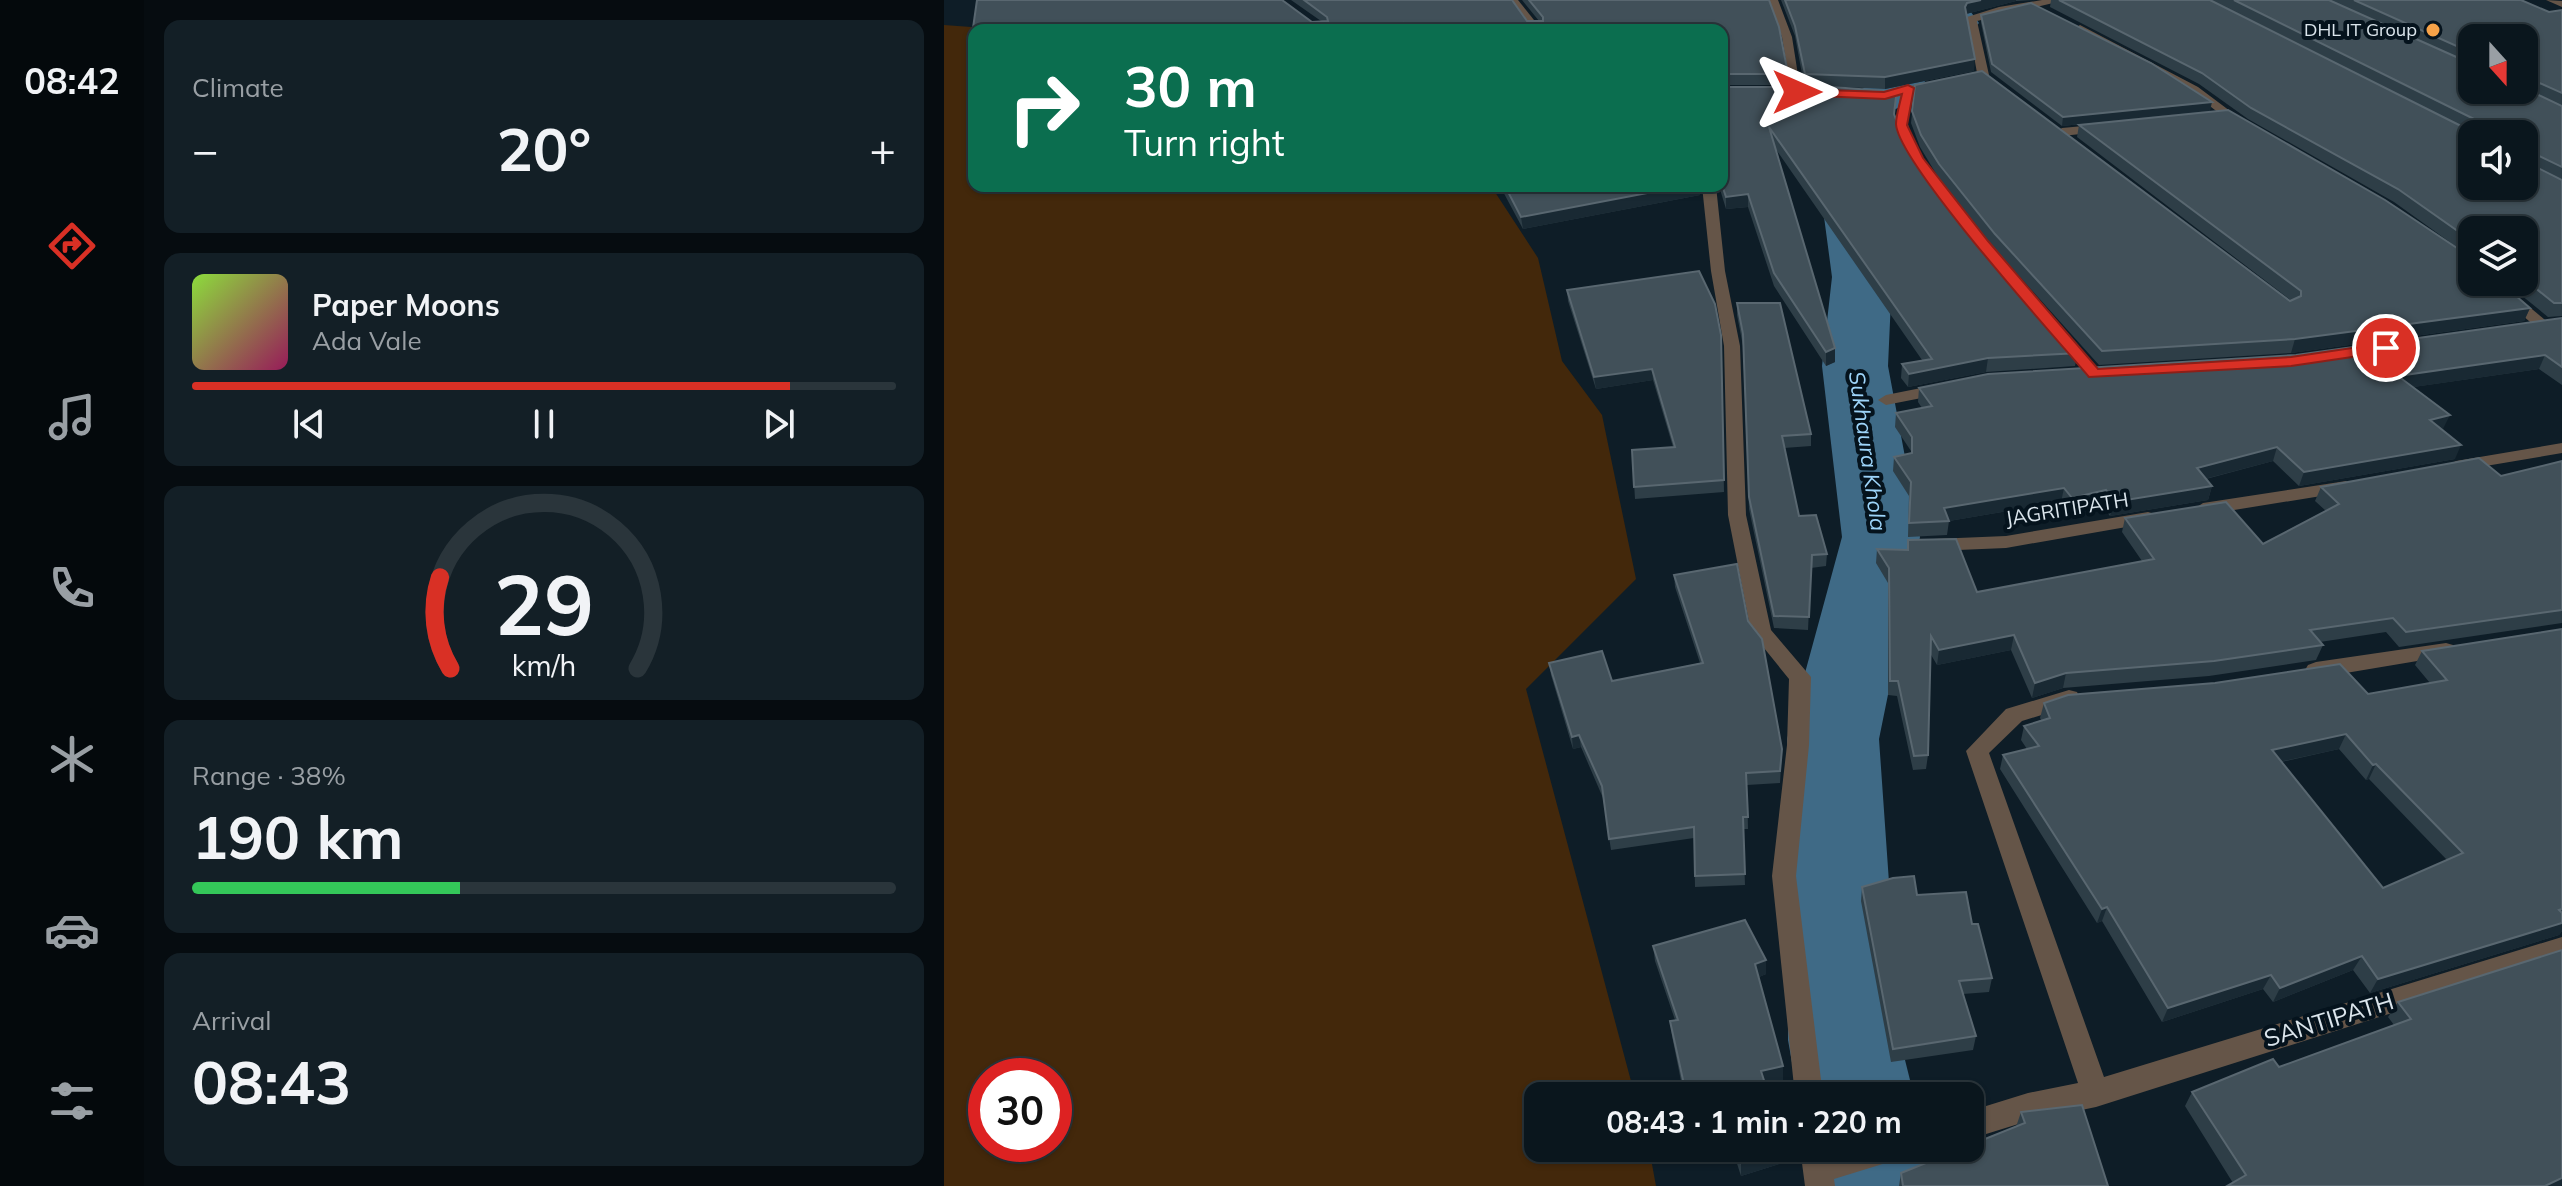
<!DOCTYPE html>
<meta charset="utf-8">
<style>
:root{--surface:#0a161d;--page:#131f26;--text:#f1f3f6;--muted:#999fa4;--line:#2a353b;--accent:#d93025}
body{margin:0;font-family:Mulish,sans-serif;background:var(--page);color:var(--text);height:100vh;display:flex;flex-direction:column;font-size:30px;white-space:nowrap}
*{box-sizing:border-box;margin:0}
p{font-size:26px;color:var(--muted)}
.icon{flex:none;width:44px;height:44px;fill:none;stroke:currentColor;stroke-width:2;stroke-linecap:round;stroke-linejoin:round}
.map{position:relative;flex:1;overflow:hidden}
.sheet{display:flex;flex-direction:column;gap:20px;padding:20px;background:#060c10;width:800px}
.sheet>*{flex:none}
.guide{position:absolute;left:24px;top:24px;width:760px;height:168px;border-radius:16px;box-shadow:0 2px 6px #0004,0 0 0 2px var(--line);background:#0b6e4f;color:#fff;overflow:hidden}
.needle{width:52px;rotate:159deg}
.fabs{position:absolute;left:1514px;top:24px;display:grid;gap:16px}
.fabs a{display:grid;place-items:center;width:80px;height:80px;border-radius:16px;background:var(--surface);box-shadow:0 2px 6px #0004,0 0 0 2px var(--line);font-size:40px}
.speed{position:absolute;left:24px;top:1058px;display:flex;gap:16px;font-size:40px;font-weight:700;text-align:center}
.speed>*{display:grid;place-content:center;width:104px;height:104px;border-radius:50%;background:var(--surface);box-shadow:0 2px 6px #0004,0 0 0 2px var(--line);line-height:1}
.speed .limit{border:12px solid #d22;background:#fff;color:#111}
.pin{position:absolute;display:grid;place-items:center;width:68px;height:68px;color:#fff;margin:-34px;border:4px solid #fff;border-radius:50%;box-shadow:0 2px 8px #0007}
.me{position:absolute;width:88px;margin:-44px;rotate:90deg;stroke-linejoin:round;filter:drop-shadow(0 0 6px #0008)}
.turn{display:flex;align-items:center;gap:28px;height:168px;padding:0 24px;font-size:36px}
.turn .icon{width:104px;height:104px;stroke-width:2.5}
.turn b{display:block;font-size:56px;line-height:68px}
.big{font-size:60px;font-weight:700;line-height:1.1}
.sheet .card{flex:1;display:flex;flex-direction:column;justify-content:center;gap:12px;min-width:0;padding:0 28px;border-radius:16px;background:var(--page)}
.sheet .dial{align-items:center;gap:0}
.dial svg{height:208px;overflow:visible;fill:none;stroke:var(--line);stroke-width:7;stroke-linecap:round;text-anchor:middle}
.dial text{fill:var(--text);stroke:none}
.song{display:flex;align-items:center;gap:24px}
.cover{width:96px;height:96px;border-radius:12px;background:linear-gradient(135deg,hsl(90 70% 55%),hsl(330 70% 35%))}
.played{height:8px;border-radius:4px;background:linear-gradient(90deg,var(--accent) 85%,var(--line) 85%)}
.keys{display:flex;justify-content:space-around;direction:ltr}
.heat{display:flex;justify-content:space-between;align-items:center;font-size:44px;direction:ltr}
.charge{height:12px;border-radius:6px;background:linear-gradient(90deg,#34c759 38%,var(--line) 0)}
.trip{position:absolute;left:580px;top:1082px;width:460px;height:80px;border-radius:16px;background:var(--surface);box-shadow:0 2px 6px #0004,0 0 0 2px var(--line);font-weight:700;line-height:80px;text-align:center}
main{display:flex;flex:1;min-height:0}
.tabs{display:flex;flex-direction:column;width:144px;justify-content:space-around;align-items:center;background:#04090c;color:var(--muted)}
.tabs .icon{width:56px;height:56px}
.tabs .current{color:var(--accent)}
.tabs b{font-size:36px;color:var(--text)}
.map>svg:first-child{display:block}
</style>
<main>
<nav class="tabs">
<b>08:42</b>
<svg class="icon current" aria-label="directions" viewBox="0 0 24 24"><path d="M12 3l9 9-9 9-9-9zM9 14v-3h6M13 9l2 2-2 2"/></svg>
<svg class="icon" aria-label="music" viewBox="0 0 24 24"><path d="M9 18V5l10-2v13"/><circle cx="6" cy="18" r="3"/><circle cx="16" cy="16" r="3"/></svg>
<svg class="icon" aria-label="phone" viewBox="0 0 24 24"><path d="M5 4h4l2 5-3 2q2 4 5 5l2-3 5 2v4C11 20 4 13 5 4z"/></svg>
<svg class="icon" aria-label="climate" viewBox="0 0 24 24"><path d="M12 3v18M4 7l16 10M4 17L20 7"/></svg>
<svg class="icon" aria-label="car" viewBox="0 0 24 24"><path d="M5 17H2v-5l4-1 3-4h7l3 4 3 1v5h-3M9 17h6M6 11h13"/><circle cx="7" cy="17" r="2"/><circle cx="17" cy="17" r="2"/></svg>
<svg class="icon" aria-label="filters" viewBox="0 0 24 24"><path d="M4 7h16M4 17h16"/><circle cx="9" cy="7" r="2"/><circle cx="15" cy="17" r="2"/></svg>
</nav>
<section class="sheet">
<div class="card"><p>Climate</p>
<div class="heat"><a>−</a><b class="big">20°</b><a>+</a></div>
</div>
<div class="card">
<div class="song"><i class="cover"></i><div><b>Paper Moons</b><p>Ada Vale</p></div></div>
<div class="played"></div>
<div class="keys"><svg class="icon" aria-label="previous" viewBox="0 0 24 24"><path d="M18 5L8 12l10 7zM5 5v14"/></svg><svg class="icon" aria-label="pause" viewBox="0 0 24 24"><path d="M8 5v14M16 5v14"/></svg><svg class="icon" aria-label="next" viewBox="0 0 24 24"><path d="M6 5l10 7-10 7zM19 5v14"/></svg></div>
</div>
<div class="card dial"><svg viewBox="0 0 100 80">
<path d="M14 69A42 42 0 1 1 86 69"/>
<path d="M14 69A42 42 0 0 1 10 34" stroke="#d93025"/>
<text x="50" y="56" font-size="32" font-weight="700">29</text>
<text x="50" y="72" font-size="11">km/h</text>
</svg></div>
<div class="card"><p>Range · 38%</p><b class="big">190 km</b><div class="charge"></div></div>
<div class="card"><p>Arrival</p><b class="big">08:43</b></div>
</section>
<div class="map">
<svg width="1618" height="1186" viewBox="0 0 1618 1186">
<rect width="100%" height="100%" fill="#0e1d27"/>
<path fill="#43280b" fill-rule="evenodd" d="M0 25 68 30H30V186H547L594 258 618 361 658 415 692 579 582 689 691 1096H594V1148H705L712 1186H0ZM42 1076H110V1144H42Z"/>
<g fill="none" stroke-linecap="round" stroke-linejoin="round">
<g fill="#3f6a86" fill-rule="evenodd">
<polygon points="975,0 1018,0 1035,23 958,106 937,116 926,131 925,164 948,277 944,366 976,537 935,739 956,1040 970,1096 854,1096 844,1040 843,739 898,537 878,366 888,277 873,164 876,130 903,96 924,86 990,21"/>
<polygon points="864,1148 984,1148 993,1186 871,1186"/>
</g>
<g fill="#655548" fill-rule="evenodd">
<polygon points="564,0 574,0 598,30 587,30"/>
<polygon points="824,0 834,0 848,37 857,94 847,92 838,37"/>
<path d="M1098 0H1122L1033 21 1045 75 968 94C966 103 963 114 964 124 973 178 1114 324 1156 371V377H1144L1037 253 978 176 960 146 952 125 956 96 941 100 921 95 1033 73 1023 17 1055 7Z"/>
<polygon points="1602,0 1618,1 1618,7"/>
<polygon points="1136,25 1254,87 1306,126 1296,129 1246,91 1132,30 1131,28"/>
<polygon points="1161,124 1167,128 1165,131 1118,136 1112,132 1118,128"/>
<polygon points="758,186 772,186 781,271 796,346 802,515 827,630 867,677 865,745 852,876 879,1096 851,1096 828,876 843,745 845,679 807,632 784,515 780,346 767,271"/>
<polygon points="1540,282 1556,282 1607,325 1599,330 1593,328"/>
<polygon points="1002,383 1010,388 1008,392 942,405 934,400 942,395"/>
<polygon points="1618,443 1618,453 1512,471 1503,466 1512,461"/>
<polygon points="1402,481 1411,487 1408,491 1259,515 1250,509 1259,503"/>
<polygon points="1204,512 1211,514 1213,518 1211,522 1062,548 990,551 980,545 990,539 1062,536"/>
<polygon points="1502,643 1509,645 1512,650 1509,655 1372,678 1364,675 1361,670 1364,665 1372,662"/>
<polygon points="1125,690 1133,692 1136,698 1133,704 1078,721 1045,753 1160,1077 1618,937 1618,959 1152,1107 1084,1121 1026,1139 1026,1111 1084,1093 1134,1083 1022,751 1062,709"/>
<polygon points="856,1148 886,1148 886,1151 896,1148 963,1148 958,1158 890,1179 891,1186 861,1186"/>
</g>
</g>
<g fill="#2e3e47" fill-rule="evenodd">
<polygon points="33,0 338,0 368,22 377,21 347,0 568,0 583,21 595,21 578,0 825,0 835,27 844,74 843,85 778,85 778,30 30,30 29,67 25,56"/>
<polygon points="837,0 1092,0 1072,1 1022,14 1030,71 941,89 860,85 851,36"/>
<path d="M1107 0H1577L1605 12 1618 10V316L1604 317 1561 282H1580V230H1528V258L1450 202 1304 119 1255 84 1106 7ZM1528 38H1580V90H1528Z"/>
<polygon points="1037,15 1266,111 1118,126 1047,72 1037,23"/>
<polygon points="971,85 1346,301 1348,301 1133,137 1135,125 1586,308 1580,321 1347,353 1155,365 1049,247 994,177 976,147 967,123"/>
<polygon points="778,87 951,115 958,135 977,165 1036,242 1134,353 1131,366 1042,372 964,387 957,378 958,364 978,360 831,148 891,348 891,362 882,366 830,286 804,207 782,209 775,186 778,186"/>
<polygon points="556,186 756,186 756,195 579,229"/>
<polygon points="623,290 777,335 780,492 691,499 688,450 729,447 709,380 652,389 624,301"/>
<polygon points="793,303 867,434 867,446 840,448 855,516 883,554 882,566 867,568 864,630 830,628 805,509 799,346 793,315"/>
<polygon points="1618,318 1618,385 1595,369 1469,387 1499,429 1511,459 1355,486 1329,461 1262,479 1268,486 1264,500 1166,516 1158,505 1125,512 1117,502 1005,521 1003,535 964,537 965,496 949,471 950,457 967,454 967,451 951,427 952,413 978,408 974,402 975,388 1352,355"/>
<polygon points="1618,461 1618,623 1455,647 1442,632 1376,642 1379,645 1372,660 1265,676 1119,688 1088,698 1067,650 993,665 986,653 984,755 982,769 969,770 953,696 944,695 944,583 932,563 933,549 963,550 964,540 1033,592 1198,561 1178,532 1181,518 1319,544 1382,511 1371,501 1377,487 1557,476"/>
<polygon points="730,575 804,621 838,749 836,783 803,785 804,829 799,829 801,885 751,887 750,838 667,850 659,798 637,747 629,749 607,675 605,663 668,681 756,663 731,587"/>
<path d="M1618 629V931L1615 935 1426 993 1409 970 1329 1002 1319 989 1218 1022 1158 921 1153 923 1056 769 1059 755 1083 749 1077 740 1080 726 1097 720 1096 718 1100 703 1424 694 1486 683 1471 665 1478 651ZM1395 749 1422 780 1425 779 1503 860 1439 888 1337 762Z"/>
<polygon points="918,887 973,895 1028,924 1048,978 1045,992 1019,994 1032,1036 1029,1050 947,1062 917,901"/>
<polygon points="709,946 822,960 822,974 815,977 839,1080 822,1084 825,1096 740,1096 728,1036 726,1021 731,1020 711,961"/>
<polygon points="1454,1002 1618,1185 1289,1183 1241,1106 1248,1092 1335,1067 1450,1025 1444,1017"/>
<polygon points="1077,1112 1164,1186 955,1186 957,1173 1072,1127"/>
<polygon points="788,1148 843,1148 842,1162 797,1176"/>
</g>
<g fill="#192933">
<polygon points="1037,0 1072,0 1072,1 1022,14 1021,7 1023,3"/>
<polygon points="459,23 460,30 427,30"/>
<polygon points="25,56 30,56 30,67 29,67"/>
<polygon points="1031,59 1030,71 941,89 941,77"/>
<polygon points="1268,102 1266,111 1118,126 1119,117"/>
<polygon points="740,186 756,186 756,195 579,229 577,217"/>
<polygon points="804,194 804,207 782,209 782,197"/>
<polygon points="1586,308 1580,321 1347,353 1351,339"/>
<polygon points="891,348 891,362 882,366 882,352"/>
<polygon points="1601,355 1595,369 1449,390 1454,376"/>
<polygon points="1044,358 1042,372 964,387 965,374"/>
<polygon points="708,369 709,380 652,389 650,377"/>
<polygon points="1506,415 1499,429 1480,434 1486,420"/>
<polygon points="1517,445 1511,459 1355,486 1360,472"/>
<polygon points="1333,447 1329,461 1249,482 1253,468"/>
<polygon points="1268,486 1264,500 1166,516 1170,502"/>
<polygon points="1120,488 1117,502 1005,521 1000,508"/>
<polygon points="1162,490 1158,505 1125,512 1128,498"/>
<polygon points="1070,635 1067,650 993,665 995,650"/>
<polygon points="1122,673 1119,688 1088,698 1091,683"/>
<polygon points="1402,734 1395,749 1321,765 1328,750"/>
<polygon points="635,735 637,747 629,749 628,737"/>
<polygon points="1432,764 1425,779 1422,780 1429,765"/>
<polygon points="1163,907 1158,921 1153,923 1158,909"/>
<polygon points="1618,923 1618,931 1615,935 1426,993 1434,979"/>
<polygon points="1418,956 1409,970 1329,1002 1336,988"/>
<polygon points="822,960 822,974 811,979 811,964"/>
<polygon points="1327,975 1319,989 1218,1022 1224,1008"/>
<polygon points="839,1066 839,1080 817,1085 817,1071"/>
<polygon points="772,1082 773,1096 741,1096 741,1089"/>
<polygon points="843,1149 842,1162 797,1176 797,1163"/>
<polygon points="1618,1178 1618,1185 1617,1186 1601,1186"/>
</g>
<g fill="#415059" stroke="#596770" stroke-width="2" fill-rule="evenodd">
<polygon points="33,0 338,0 368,22 384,21 383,17 360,0 568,0 583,21 599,21 599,17 585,0 825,0 835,27 844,74 778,74 778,30 463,30 459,23 427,30 30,30 30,56 25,56"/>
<polygon points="841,0 1037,0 1023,3 1021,7 1031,59 941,77 861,74 851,26"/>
<polygon points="1115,0 1266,0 1533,134 1528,134 1528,186 1580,186 1580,134 1535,134 1534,121 1290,0 1385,0 1528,64 1528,90 1580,90 1580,88 1618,106 1618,167 1583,150 1584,163 1618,180 1618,303 1610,303 1580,279 1580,230 1528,230 1528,241 1454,189 1307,108 1258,73"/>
<polygon points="1410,0 1577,0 1605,12 1618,10 1618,93 1580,76 1580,38 1528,38 1528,53"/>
<polygon points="1087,3 1207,63 1268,102 1119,117 1048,64 1037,15"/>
<polygon points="1038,71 1346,301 1357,296 1357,291 1135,125 1284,110 1441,200 1528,258 1528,282 1556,282 1586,308 1351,339 1158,351 1051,234 995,164 977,135 968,111 971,85"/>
<polygon points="778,87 888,87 942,91 953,88 950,114 958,135 977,165 1036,242 1134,353 1044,358 965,374 958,364 988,359 825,127 891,348 882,352 830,273 804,194 782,197 778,185"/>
<polygon points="561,186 740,186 577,217"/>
<polygon points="755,271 771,304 777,335 780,480 690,487 688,450 731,447 708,369 650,377 623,290"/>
<polygon points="793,303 836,303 867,434 838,436 855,516 872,515 883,554 868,555 865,617 830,616 805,497 799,334"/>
<polygon points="1618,318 1618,367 1601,355 1454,376 1506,415 1486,420 1517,445 1360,472 1333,447 1253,468 1268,486 1170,502 1162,490 1128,498 1120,488 1000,508 1005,521 965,523 967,482 950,457 968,453 968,437 952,413 988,406 975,388 1044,374 1352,355"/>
<polygon points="1535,458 1557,476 1618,461 1618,610 1462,632 1449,618 1366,630 1379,645 1270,661 1122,673 1091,683 1070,635 995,650 987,636 984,755 970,756 954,681 946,681 945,568 933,549 964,550 964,540 1012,539 1033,592 1210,559 1181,518 1282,502 1319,544 1395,504 1377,487"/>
<polygon points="793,564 804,621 818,639 838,749 836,771 802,773 804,817 799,817 801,874 751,876 750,827 665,839 658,786 635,735 628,737 605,663 658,651 668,681 759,663 730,575"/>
<path d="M1618 629V909L1615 910 1618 913V923L1434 979 1418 956 1336 988 1327 975 1224 1008 1163 907 1158 909 1059 755 1095 746 1080 726 1106 718 1100 703 1124 695 1271 683 1396 664 1424 694 1503 680 1478 651ZM1402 734 1429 765 1432 764 1519 853 1439 888 1328 750Z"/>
<polygon points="970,876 973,895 1022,892 1028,924 1034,924 1048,978 1015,981 1032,1036 949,1049 918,887 949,878"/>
<polygon points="801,920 822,960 811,964 839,1066 817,1071 825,1096 777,1096 772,1082 741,1089 726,1021 734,1020 709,946"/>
<polygon points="1618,950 1618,1178 1601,1186 1283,1186 1302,1175 1248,1092 1329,1059 1335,1067 1467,1019 1454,1002"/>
<polygon points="1138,1105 1164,1186 959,1186 957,1173 1019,1148 1026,1148 1026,1145 1081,1123 1077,1112"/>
<polygon points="792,1148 843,1148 843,1149 797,1163"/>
</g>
<path fill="#d93025" stroke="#8d1f18" stroke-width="2" d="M964 85 970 88 963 125 979 158 1044 241 1154 369 1347 357 1442 343 1449 348 1442 352 1347 366 1145 377C1111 337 954 163 952 124 952 115 956 103 958 94L941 99 853 95 847 92 853 89 940 92Z"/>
<circle fill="#f6a248" stroke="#05131d" stroke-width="3" cx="1489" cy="30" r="8"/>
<g text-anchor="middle" stroke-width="8" stroke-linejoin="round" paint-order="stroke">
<g font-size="18" fill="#dbe5ec" stroke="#05131d" text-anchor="end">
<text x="1473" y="36">DHL IT Group</text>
</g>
<g font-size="20" fill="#dbe5ec" stroke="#05131d">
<text transform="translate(1123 509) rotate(-9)" y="7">JAGRITIPATH</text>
</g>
<g font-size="22" font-style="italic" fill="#9dd4f9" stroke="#05131d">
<text transform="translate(924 451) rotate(82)" y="8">Sukhaura Khola</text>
</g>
<g font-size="24" fill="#dbe5ec" stroke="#05131d">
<text transform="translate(1385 1020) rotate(-17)" y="8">SANTIPATH</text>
</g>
</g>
</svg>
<div class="fabs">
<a><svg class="needle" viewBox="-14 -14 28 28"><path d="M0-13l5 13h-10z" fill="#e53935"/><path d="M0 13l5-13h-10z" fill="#999fa4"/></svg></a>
<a><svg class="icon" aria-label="sound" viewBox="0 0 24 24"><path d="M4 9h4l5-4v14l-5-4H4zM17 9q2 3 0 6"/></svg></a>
<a><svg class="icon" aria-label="layers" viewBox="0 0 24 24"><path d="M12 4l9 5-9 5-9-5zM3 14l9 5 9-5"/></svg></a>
</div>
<div class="speed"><div class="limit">30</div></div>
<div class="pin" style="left:1442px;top:348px;background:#d93025"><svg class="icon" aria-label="arrive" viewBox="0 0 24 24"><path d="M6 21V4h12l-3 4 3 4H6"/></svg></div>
<svg class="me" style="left:853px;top:92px" viewBox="-20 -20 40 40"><path d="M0-17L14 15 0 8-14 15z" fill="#d93025" stroke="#fff" stroke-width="4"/></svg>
<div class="trip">08:43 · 1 min · 220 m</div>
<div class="guide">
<div class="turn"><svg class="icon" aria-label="right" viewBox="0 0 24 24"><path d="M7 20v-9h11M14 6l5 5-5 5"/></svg><div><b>30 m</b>Turn right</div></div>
</div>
</div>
</main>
